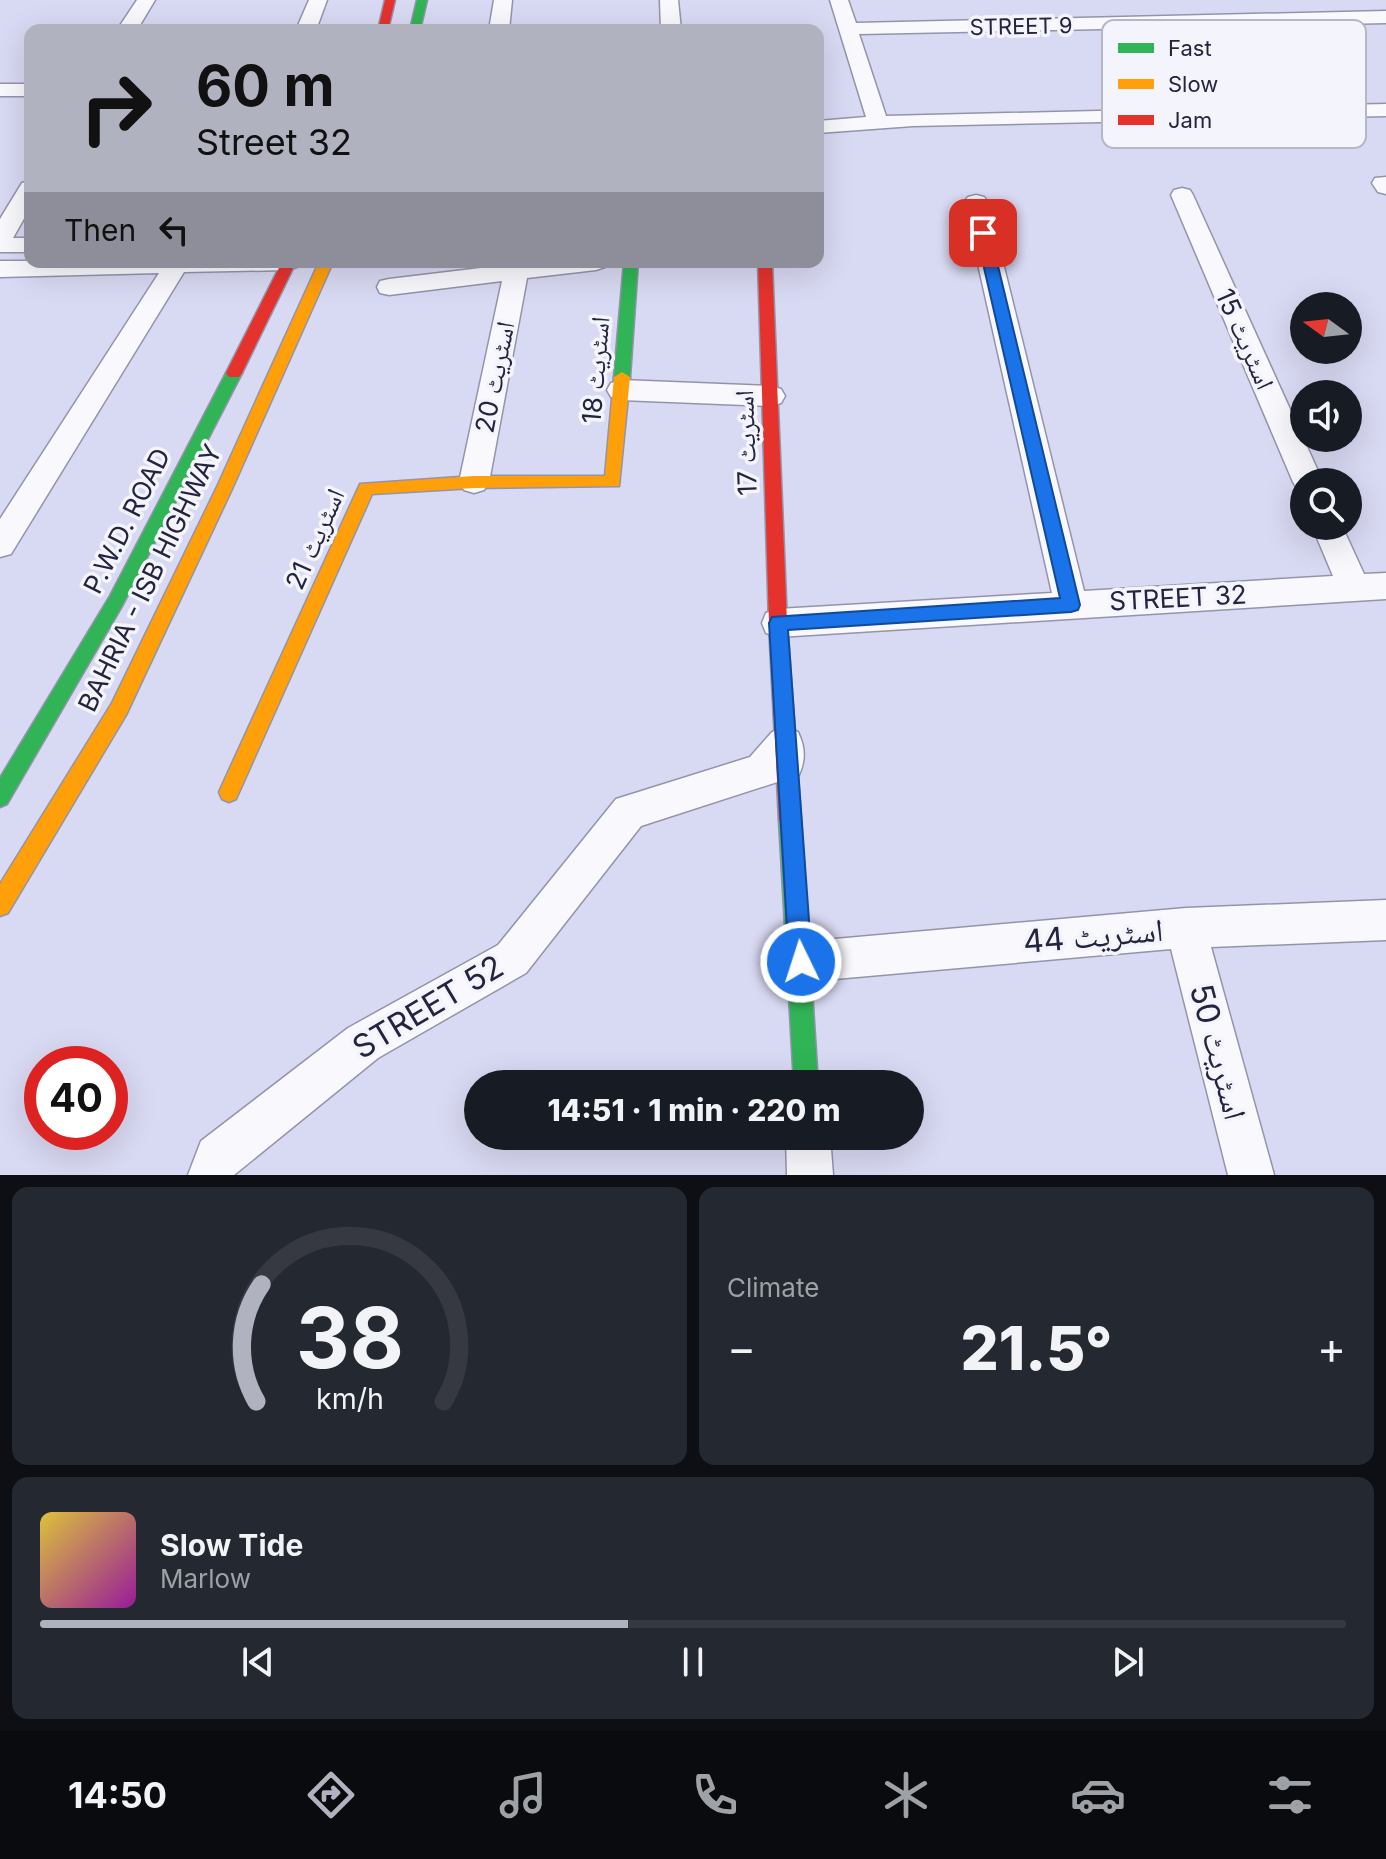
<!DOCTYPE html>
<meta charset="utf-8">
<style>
:root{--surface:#171b24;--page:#242831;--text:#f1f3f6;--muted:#9ea1a6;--line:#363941;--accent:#b1b2c0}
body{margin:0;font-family:Inter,"Noto Naskh Arabic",sans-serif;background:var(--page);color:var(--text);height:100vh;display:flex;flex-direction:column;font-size:30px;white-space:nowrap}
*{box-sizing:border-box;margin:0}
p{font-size:26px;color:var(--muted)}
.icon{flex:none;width:44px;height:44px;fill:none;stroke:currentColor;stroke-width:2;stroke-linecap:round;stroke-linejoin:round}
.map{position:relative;height:1175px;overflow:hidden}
.panel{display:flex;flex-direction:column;gap:12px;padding:12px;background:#0d0f14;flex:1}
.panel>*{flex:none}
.hud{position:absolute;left:24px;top:24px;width:800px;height:244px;border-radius:16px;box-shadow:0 8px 32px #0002;background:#b1b2c0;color:#111;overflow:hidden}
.needle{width:52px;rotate:285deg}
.controls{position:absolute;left:1290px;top:292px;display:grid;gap:16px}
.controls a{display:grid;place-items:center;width:72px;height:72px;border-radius:50%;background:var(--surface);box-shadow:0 8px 32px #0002;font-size:40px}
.speed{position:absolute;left:24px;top:1046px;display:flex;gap:16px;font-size:40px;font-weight:700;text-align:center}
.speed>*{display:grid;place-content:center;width:104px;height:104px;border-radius:50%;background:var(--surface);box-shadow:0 8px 32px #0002;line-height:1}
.speed .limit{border:12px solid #d22;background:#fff;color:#111}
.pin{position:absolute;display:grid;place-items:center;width:68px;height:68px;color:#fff;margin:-34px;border-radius:16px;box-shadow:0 4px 12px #0006}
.me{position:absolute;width:88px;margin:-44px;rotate:356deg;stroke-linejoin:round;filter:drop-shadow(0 0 6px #0008)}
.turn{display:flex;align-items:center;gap:28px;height:168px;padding:0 40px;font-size:36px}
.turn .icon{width:104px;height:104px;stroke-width:2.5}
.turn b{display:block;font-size:56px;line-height:68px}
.then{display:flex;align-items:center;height:76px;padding:0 40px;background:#0003;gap:16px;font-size:30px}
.big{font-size:60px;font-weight:800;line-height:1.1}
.panel .card{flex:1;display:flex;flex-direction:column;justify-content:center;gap:12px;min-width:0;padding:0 28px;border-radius:16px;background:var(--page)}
.panel .dial{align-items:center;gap:0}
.dial svg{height:208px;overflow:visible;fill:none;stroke:var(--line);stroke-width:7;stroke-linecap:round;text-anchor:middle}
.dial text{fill:var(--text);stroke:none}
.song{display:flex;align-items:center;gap:24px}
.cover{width:96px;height:96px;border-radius:12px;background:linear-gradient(135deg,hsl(50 70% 55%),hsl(300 70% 35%))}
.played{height:8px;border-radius:4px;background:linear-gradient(90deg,var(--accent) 45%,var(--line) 45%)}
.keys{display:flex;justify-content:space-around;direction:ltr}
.heat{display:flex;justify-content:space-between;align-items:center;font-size:44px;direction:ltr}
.panel .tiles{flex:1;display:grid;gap:12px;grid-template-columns:1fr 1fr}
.card:last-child{grid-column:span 2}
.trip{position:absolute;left:464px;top:1070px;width:460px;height:80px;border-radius:40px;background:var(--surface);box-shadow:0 8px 32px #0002;font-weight:800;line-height:80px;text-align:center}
.tab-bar{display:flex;height:128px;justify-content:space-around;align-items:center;background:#090b0e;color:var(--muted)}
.tab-bar .icon{width:56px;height:56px}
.tab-bar .selected{color:var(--accent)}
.tab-bar b{font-size:36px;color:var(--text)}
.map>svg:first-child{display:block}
</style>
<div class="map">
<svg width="1386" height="1175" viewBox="0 0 1386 1175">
<rect width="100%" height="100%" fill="#d8d9f2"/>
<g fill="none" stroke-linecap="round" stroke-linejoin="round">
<g stroke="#9394ab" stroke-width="3">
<g id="street">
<polygon points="137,0 155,0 137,30 117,30"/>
<polygon points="309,0 327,0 316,30 296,30"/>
<polygon points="494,0 512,0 509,30 489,30"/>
<polygon points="660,0 678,0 681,30 661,30"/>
<polygon points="830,0 848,0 856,23 1386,11 1386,23 859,34 886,116 1386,104 1386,116 913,126 818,133 818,121 866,117"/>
<rect x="0" y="84" width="30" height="12"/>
<polygon points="1386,177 1386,194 1378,192 1372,183 1375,178"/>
<polygon points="30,181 30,208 13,238 30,238 30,252 0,252 0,219 22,183"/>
<polygon points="1182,188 1190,190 1193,195 1323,482 1304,482 1304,492 1298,490 1293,482 1171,195 1174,190"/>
<polygon points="976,195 984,197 988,202 1084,591 1333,576 1312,526 1342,526 1364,574 1386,573 1386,599 778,637 766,633 762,623 766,613 778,609 1052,593 964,202 968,197"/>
<polygon points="0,261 30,261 300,262 297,267 288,270 184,272 11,554 0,557 0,519 159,273 0,277"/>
<polygon points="532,262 608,262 605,267 596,270 527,278 489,482 484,490 474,493 464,490 459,482 502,281 389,295 380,293 377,287 380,281 389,279"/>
<polygon points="621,380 771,386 781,389 785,396 781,403 771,406 621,400 611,397 607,390 611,383"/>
<path d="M785 727 798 732C805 747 806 759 799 775L641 826 526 973 378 1058 234 1175H188L201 1141 348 1028 498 945 616 799 750 757 772 732Z"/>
<polygon points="1386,900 1386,940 1211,947 1274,1175 1228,1175 1171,949 801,982 787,976 781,962 787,948 801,942 1186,908"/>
<polygon points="786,1136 830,1136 833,1175 787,1175"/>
</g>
</g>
<g stroke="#9394ab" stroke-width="3">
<g id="fast">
<polygon points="417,0 427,0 420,30 410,30"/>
<polygon points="624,262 638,262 630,377 622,382 614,377"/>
<polygon points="234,368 242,373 122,606 7,804 0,807 0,778 110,596 226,373"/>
<polygon points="790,810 797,813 801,820 818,1084 794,1084 779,820 783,813"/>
</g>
</g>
<g stroke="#9394ab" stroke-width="3">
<g id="slow">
<polygon points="319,262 333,262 232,489 126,715 8,913 0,916 0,884 112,703 216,489"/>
<polygon points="622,372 630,377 619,486 474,488 372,494 236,799 229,802 222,799 219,792 360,484 474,476 605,476 614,377"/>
</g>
</g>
<g stroke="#9394ab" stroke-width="3">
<g id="jam">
<polygon points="385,0 395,0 388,30 378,30"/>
<polygon points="282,262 296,262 242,373 239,377 229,377 226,373"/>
<polygon points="758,262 772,262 787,623 801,820 797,827 790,830 783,827 779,820 769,623"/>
</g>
</g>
<use href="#street" fill="#f9f9fd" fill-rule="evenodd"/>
<use href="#fast" fill="#30b455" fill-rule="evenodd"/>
<use href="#slow" fill="#ff9f0a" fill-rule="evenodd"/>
<use href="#jam" fill="#e5322d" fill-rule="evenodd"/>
</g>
<polygon fill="#1a73e8" stroke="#114b97" stroke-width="2" points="983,229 990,233 1080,605 1078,610 1071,612 788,630 812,962 809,970 801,973 792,970 789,962 769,623 772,617 1060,598 976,233"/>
<g text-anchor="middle" stroke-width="7" stroke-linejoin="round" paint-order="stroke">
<g font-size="22" fill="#242440" stroke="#f4f4fc">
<text transform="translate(1021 26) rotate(-1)" y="8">STREET 9</text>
</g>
<g font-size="26" fill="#242440" stroke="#f4f4fc">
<text transform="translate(1245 339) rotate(66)" y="9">اسٹریٹ 15</text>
<text transform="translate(596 370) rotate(-85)" y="9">اسٹریٹ 18</text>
<text transform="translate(495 377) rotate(-79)" y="9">اسٹریٹ 20</text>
<text transform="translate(746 443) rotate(-92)" y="9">اسٹریٹ 17</text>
<text transform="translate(127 521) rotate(-63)" y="9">P.W.D. ROAD</text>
<text transform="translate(315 539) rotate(-66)" y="9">اسٹریٹ 21</text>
<text transform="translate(150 578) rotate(-64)" y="9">BAHRIA - ISB HIGHWAY</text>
<text transform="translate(1178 598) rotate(-3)" y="9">STREET 32</text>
</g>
<g font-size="32" fill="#242440" stroke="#f4f4fc">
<text transform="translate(1093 936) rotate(-5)" y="11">اسٹریٹ 44</text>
<text transform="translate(428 1007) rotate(-31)" y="11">STREET 52</text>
<text transform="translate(1218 1052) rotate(75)" y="11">اسٹریٹ 50</text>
</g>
</g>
<rect x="1102" y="20" width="264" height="128" rx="12" fill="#f4f4fc" stroke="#b6b6c4" stroke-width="2"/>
<rect x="1118" y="43" width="36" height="10" fill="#30b455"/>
<rect x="1118" y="79" width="36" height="10" fill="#ff9f0a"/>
<rect x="1118" y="115" width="36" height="10" fill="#e5322d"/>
<g font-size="22" fill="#242440">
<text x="1168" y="56">Fast</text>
<text x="1168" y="92">Slow</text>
<text x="1168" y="128">Jam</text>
</g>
</svg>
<div class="controls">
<a><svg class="needle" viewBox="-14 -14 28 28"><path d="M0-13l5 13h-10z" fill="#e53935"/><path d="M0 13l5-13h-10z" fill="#9ea1a6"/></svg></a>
<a><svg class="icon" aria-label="sound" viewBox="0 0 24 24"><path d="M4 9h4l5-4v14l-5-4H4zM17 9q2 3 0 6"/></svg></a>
<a><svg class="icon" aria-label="search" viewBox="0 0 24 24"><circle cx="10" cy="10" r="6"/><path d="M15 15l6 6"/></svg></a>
</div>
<div class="speed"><div class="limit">40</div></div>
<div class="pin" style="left:983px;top:233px;background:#d93025"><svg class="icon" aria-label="arrive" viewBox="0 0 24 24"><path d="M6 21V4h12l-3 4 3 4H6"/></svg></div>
<svg class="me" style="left:801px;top:962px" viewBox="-20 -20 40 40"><circle r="17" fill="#1a73e8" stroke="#fff" stroke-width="3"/><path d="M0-11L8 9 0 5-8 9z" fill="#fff"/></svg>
<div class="trip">14:51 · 1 min · 220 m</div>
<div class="hud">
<div class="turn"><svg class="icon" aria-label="right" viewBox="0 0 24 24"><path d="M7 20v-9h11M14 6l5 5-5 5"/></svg><div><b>60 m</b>Street 32</div></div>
<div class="then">Then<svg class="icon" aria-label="left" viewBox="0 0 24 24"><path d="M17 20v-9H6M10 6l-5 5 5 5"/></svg></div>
</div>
</div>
<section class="panel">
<div class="tiles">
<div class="card dial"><svg viewBox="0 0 100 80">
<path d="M14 69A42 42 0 1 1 86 69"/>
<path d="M14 69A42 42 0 0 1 16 24" stroke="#b1b2c0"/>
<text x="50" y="56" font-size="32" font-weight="700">38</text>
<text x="50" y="72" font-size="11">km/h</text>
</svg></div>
<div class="card"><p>Climate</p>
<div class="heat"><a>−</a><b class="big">21.5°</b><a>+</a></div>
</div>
<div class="card">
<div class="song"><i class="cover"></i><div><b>Slow Tide</b><p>Marlow</p></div></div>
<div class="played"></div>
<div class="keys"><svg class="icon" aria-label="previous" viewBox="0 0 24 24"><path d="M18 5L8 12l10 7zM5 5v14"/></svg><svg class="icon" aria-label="pause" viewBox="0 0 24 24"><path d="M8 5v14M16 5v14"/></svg><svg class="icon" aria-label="next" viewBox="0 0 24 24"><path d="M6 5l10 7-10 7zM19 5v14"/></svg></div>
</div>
</div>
</section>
<nav class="tab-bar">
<b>14:50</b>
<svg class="icon selected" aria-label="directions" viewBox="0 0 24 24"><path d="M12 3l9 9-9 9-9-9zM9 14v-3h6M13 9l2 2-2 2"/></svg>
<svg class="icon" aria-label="music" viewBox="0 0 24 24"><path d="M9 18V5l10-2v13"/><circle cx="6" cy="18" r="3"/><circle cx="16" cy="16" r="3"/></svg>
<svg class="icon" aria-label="phone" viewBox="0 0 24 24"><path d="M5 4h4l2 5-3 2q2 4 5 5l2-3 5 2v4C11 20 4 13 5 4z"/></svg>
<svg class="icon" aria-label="climate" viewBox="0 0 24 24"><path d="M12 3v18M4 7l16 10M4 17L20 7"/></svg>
<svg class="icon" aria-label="car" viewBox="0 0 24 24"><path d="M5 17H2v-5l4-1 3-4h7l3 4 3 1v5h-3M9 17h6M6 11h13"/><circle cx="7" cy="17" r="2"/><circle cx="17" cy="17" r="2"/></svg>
<svg class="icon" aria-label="filters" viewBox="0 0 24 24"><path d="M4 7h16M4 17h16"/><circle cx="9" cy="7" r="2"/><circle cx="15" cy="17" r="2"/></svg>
</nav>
